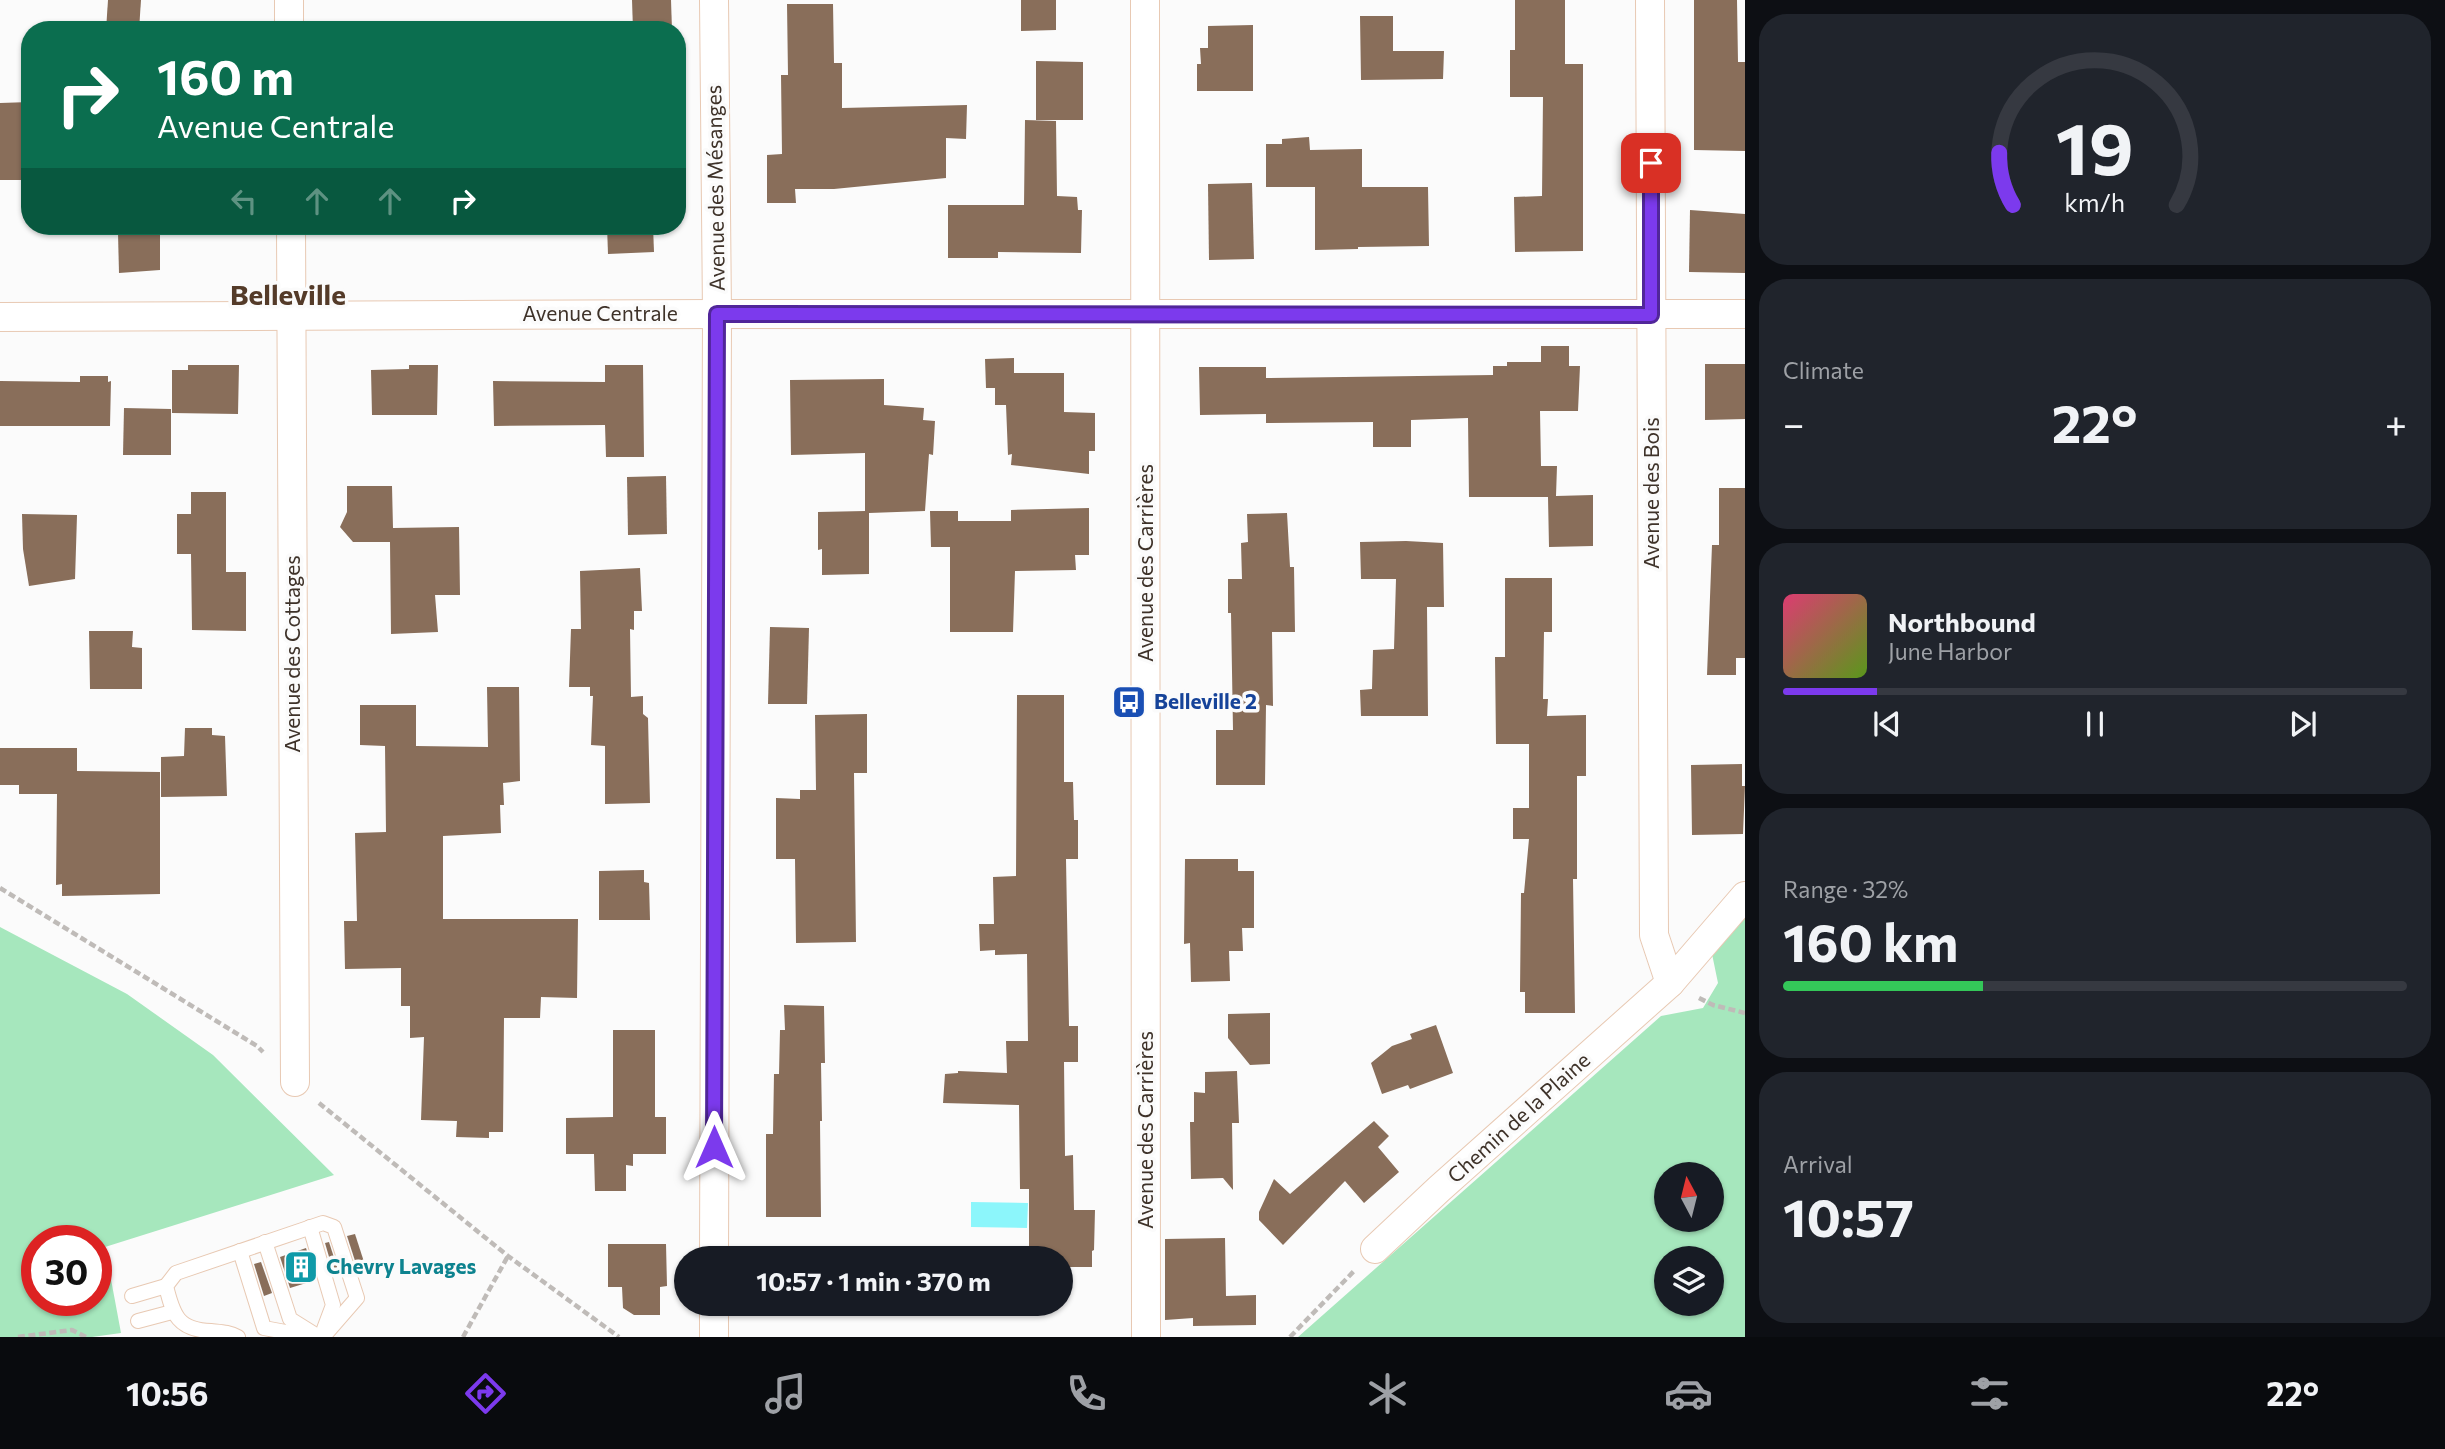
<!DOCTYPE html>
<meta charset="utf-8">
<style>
:root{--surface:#171b24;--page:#20242c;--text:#f1f3f6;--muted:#9ea1a6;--line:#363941;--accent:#7c3aed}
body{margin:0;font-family:Commissioner,sans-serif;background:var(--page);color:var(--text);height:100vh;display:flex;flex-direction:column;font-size:26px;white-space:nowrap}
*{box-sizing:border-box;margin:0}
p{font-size:23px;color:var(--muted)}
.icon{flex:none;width:38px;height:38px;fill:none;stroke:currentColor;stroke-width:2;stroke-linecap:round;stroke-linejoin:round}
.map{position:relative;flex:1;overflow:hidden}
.panel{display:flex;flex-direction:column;gap:14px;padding:14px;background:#0d0f14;width:700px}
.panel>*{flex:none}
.top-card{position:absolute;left:21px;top:21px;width:665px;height:214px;border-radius:28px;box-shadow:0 2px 5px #0004;background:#0b6e4f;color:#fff;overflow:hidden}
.needle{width:46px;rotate:353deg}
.tools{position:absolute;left:1654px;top:1162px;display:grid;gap:14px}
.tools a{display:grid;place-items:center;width:70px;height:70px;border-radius:50%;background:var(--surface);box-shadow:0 2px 5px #0004;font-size:35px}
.speed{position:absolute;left:21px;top:1225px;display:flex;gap:14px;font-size:35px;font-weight:700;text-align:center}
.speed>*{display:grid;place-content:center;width:91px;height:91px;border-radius:50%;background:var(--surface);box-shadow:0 2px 5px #0004;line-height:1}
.speed .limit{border:10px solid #d22;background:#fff;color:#111}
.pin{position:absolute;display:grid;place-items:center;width:60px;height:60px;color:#fff;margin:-30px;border-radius:14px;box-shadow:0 4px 10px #0006}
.me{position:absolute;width:77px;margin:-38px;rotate:0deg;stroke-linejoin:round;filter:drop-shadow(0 0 5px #0008)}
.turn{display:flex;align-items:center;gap:24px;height:147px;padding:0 21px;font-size:32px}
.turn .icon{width:91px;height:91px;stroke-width:2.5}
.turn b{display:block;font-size:49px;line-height:60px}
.lanes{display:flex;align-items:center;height:66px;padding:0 21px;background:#0003;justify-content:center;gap:35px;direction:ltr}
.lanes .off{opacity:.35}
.big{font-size:52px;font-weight:700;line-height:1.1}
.panel .card{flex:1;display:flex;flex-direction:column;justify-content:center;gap:10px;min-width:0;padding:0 24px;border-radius:28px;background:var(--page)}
.panel .dial{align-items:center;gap:0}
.dial svg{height:182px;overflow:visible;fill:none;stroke:var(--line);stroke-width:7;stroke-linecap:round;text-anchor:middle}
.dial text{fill:var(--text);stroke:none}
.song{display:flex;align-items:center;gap:21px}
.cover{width:84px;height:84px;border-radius:10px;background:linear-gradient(135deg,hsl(340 70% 55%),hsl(90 70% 35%))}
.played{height:7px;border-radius:4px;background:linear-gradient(90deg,var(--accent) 15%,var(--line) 15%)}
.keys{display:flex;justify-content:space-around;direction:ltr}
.heat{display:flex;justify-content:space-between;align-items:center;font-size:38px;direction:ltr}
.charge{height:10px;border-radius:5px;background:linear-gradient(90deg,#34c759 32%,var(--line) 0)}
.trip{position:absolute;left:674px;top:1246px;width:399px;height:70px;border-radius:35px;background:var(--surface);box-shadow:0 2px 5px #0004;font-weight:700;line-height:70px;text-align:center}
.menu{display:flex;height:112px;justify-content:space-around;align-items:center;background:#090b0e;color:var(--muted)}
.menu .icon{width:49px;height:49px}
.menu .current{color:var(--accent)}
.menu b{font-size:32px;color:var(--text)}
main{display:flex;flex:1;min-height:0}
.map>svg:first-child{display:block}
</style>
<main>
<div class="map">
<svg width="1745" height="1337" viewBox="0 0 1745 1337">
<rect width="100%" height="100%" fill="#fbfbfb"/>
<g fill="#a6e7bd" fill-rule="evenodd">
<path d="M1745 913V1337H1298L1661 1016 1703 1008 1718 983 1712 954ZM1666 1174H1712V1220H1666ZM1666 1258H1712V1304H1666Z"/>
<path d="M0 927 127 994 213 1055 334 1175 105 1247 121 1333 92 1337H0ZM37 1241H96V1300H37Z"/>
</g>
<polygon fill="#8cf6fb" points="971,1202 1028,1203 1027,1228 971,1227"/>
<g fill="#896e5a">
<polygon points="108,0 141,0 139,30 106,30"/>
<polygon points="632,0 671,0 672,30 633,30"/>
<polygon points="1021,0 1056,0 1056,30 1021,31"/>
<polygon points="1515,0 1565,0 1565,64 1583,64 1583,251 1515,252 1514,197 1542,196 1543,97 1510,97 1510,50 1515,50"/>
<polygon points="1694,0 1737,0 1738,62 1745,62 1745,151 1694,150"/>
<polygon points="787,4 833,4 834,63 842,63 842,108 967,105 966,139 946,138 946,178 834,189 795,189 796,203 767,203 767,155 782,154 781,75 788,75"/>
<polygon points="1360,16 1393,16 1393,51 1444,51 1443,79 1361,80"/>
<polygon points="1253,25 1253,91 1197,91 1197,64 1201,64 1200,48 1208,48 1208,26"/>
<polygon points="1036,61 1083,62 1083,120 1036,120"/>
<polygon points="30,102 30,180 0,180 0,103"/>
<polygon points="1025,120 1056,121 1057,196 1077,197 1078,210 1082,210 1081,253 998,252 998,258 948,258 948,205 1024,205"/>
<polygon points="1309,137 1310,150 1362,149 1362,187 1428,187 1429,246 1358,247 1358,249 1315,250 1315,187 1266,187 1266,144 1282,144 1282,139"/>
<polygon points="1252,183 1254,259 1209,260 1208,184"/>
<polygon points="1690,210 1745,214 1745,273 1689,272"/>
<polygon points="607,226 653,226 654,252 608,254"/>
<polygon points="160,232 160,270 119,273 118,233"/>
<polygon points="1541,346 1569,346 1569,366 1580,366 1578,411 1540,411 1541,466 1557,466 1556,496 1593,495 1593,546 1549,547 1548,497 1469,497 1468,418 1411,420 1411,447 1373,447 1373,422 1266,423 1266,414 1200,415 1199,367 1266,367 1266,378 1493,375 1493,366 1507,366 1507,362 1541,362"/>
<polygon points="1014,358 1014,373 1064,373 1064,412 1095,413 1095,451 1089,451 1089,474 1011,465 1012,454 1008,455 1006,405 995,405 995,388 986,388 985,359"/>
<polygon points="1705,364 1745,364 1745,419 1705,420"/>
<polygon points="188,365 239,365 238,414 172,413 172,370 188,370"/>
<polygon points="409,365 438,365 437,415 372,415 371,370 409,369"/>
<polygon points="605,365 643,365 644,457 606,457 605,425 494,426 493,381 605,382"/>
<polygon points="80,376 108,376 108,382 111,381 110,426 0,426 0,381 80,382"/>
<polygon points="884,379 884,405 924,408 923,420 935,421 933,455 929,454 925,511 869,513 869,574 822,575 822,549 818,550 818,512 865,511 865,453 791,455 790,380"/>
<polygon points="124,408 171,409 171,455 123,455"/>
<polygon points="666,476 667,534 628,535 627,477"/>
<polygon points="347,486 392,486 393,528 459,527 460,595 435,595 438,632 391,634 390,542 353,542 340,527 347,512"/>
<polygon points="1719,488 1745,488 1745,658 1736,658 1736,675 1707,675 1712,545 1719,545"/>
<polygon points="191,492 226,492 226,572 246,572 246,631 192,630 191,554 177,554 177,514 191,514"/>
<polygon points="1089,508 1089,555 1075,555 1076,570 1015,571 1013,632 950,632 950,547 931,547 930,511 958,511 958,521 1011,521 1011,510"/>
<polygon points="1287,513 1290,567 1294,567 1295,632 1272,632 1273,706 1266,705 1265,785 1216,785 1216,730 1233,730 1231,613 1228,613 1228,579 1242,579 1241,543 1248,542 1247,514"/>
<polygon points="22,514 77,515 75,579 29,586 23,549"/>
<polygon points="1406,541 1443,543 1444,607 1427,607 1428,716 1361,716 1360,690 1372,689 1373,650 1394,649 1396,579 1361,579 1360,542"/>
<polygon points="640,568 642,611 634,611 634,630 630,629 631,697 643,696 643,714 648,718 650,803 605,804 605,746 591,745 593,696 590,696 590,687 569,687 571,629 581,629 580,571"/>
<polygon points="1505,578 1552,578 1552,632 1544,632 1543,699 1548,699 1547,716 1586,715 1586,776 1577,776 1577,879 1573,879 1575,1013 1525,1013 1525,992 1520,992 1521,893 1524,893 1529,839 1513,839 1513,808 1529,808 1529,744 1496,744 1495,657 1505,657"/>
<polygon points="770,627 809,628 807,704 768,704"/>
<polygon points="89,631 133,631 132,647 142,648 142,689 90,689"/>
<polygon points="487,687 519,687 520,781 503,783 504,805 500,805 501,833 443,836 443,919 578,919 577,998 541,997 540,1018 504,1018 503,1132 489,1132 489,1138 456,1137 457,1121 421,1120 424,1037 410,1038 410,1006 401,1006 401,968 345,969 344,921 357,921 355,833 386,832 385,746 360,745 360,705 416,705 416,746 488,747"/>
<polygon points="1017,695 1064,695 1064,782 1073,782 1074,820 1078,820 1078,859 1066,859 1069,1026 1078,1026 1078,1062 1064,1062 1065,1156 1073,1155 1074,1210 1095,1210 1094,1250 1092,1251 1092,1267 1060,1267 1060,1258 1029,1258 1029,1189 1020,1189 1019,1105 943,1103 945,1074 958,1073 958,1071 1007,1073 1006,1041 1028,1041 1027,954 995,955 995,950 980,951 979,924 994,924 993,877 1016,876"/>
<polygon points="867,714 867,773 854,773 856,942 796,943 795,859 776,859 776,798 800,799 800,790 816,790 815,715"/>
<polygon points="185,728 212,728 212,735 225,736 227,796 161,797 161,757 184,756"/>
<polygon points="0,748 77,748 77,771 160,772 160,894 62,896 62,884 56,885 57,794 19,794 19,785 0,785"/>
<polygon points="1742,764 1742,786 1745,786 1743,834 1692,835 1691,765"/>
<polygon points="1185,859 1238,859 1238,871 1254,871 1254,928 1242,928 1243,951 1229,951 1230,981 1191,982 1190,943 1184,944"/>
<polygon points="644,870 644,882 649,883 650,920 599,920 599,871"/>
<polygon points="784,1005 824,1006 825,1063 821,1063 822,1121 820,1121 821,1217 766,1217 766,1134 773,1134 774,1074 779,1074 780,1030 785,1030"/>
<polygon points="1270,1013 1270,1064 1250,1065 1228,1038 1228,1014"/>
<polygon points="1436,1025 1453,1073 1410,1089 1408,1085 1382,1094 1371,1063 1392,1046 1412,1039 1410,1034"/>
<polygon points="613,1030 655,1030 655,1117 666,1117 666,1154 633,1154 633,1166 626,1165 626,1191 595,1191 594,1154 566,1154 566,1118 613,1117"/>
<polygon points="1237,1071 1239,1123 1232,1123 1233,1190 1223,1178 1191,1179 1190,1122 1194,1122 1194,1092 1205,1093 1205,1072"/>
<polygon points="1374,1121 1389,1136 1378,1147 1399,1172 1364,1203 1345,1181 1283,1245 1259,1220 1259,1212 1274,1179 1290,1194"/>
<polygon points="355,1234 365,1265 357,1267 347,1236"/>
<polygon points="1225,1238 1226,1296 1256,1295 1256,1325 1193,1326 1193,1318 1165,1320 1165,1239"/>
<polygon points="329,1242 339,1273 334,1274 325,1243"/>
<polygon points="608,1244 666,1244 667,1286 660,1287 660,1315 634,1315 623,1308 622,1287 608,1287"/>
<polygon points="306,1248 316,1280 290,1288 280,1257"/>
<polygon points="261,1262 272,1293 264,1296 254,1264"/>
</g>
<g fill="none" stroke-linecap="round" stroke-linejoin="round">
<g stroke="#e8c9b3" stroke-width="16">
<g id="lane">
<polyline points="310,1227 333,1305 324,1329"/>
<polyline points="265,1242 290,1319 314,1334"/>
<polyline points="240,1251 264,1328 312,1337"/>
<polyline points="132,1296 166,1286"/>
<polyline points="138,1321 172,1312"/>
<path d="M238 1337C229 1332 221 1332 211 1331 178 1330 173 1315 166 1286L176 1273 323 1223 334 1227 357 1298 323 1337"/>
</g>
</g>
<g stroke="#e8c9b3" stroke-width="30">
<g id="street">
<polyline points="289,0 289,30"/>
<polyline points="714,0 717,314 714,1258"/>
<polyline points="1145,0 1146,1337"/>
<polyline points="1650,0 1654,935 1670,983"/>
<polyline points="291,226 295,1082"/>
<polyline points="0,317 717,314 1745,314"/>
<polyline points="1375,1249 1439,1189 1670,983 1745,896"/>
<polyline points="714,1337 714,1304"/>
</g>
</g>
<g stroke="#bfbbb8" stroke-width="4.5" stroke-dasharray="7 3.5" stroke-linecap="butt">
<polyline points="0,888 257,1046 263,1052"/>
<polyline points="1699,998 1713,1005 1745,1013"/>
<polyline points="319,1103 508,1256 619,1337"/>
<polyline points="18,1337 72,1330 86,1337"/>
<polyline points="463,1337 508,1256"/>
<polyline points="1290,1337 1355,1270"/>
</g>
<use href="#lane" stroke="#fff" stroke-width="14"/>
<use href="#street" stroke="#fff" stroke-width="28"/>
</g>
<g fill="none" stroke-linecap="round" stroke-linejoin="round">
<g stroke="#51269a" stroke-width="18">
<polyline id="route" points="714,1147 717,314 1651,315 1651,163"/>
</g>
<use href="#route" stroke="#7c3aed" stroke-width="12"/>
</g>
<defs>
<g id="bus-square" transform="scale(1.75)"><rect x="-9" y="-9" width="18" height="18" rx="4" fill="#1a4fb4" stroke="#fbfbfb"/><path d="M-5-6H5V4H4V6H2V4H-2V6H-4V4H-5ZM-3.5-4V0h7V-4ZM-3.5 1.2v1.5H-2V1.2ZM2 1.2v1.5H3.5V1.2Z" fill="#fff"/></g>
<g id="building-square" transform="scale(1.75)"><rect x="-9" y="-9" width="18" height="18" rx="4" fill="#0f9aa8" stroke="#fbfbfb"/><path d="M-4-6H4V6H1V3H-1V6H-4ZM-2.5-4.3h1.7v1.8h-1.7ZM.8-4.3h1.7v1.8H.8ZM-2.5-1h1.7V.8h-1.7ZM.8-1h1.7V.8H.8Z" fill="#fff"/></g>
</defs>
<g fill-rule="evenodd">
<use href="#bus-square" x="1129" y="702"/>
<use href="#building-square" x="301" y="1267"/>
</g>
<g text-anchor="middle" stroke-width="7" stroke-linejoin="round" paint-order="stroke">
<g font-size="21" fill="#3e3229" stroke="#fbfbfb">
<text transform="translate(716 188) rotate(-91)" y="7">Avenue des Mésanges</text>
<text x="600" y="321">Avenue Centrale</text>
<text transform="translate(1652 493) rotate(-90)" y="7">Avenue des Bois</text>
<text transform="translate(1146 563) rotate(-90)" y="7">Avenue des Carrières</text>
<text transform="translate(293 654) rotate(-90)" y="7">Avenue des Cottages</text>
<text transform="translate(1519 1118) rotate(-42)" y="7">Chemin de la Plaine</text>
<text transform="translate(1146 1130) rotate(-90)" y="7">Avenue des Carrières</text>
</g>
<g font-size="21" font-weight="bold" fill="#164399" stroke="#fbfbfb" text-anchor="start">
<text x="1154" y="709">Belleville 2</text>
</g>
<g font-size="21" font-weight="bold" fill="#0d838f" stroke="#fbfbfb" text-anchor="start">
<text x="326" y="1274">Chevry Lavages</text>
</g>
<g font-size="28" font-weight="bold" fill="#543b29" stroke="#fbfbfb">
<text x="288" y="305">Belleville</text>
</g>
</g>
</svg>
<div class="tools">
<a><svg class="needle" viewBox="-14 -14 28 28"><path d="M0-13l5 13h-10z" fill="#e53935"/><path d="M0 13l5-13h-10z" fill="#9ea1a6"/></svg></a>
<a><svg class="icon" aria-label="layers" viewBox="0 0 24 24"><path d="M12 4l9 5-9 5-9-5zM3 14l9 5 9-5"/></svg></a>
</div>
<div class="speed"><div class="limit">30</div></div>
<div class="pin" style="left:1651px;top:163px;background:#d93025"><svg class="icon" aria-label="arrive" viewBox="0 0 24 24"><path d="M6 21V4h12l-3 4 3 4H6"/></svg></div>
<svg class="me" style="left:714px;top:1147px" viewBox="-20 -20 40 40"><path d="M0-17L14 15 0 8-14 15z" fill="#7c3aed" stroke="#fff" stroke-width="4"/></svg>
<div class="trip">10:57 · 1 min · 370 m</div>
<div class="top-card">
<div class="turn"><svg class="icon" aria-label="right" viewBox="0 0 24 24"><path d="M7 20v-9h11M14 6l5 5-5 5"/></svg><div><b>160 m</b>Avenue Centrale</div></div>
<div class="lanes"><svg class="icon off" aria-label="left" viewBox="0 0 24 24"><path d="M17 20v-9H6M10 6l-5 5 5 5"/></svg><svg class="icon off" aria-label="ahead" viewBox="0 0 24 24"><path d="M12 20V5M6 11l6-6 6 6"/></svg><svg class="icon off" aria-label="ahead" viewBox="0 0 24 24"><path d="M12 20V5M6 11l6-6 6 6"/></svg><svg class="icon" aria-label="right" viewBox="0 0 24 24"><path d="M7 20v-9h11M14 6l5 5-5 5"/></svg></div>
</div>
</div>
<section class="panel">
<div class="card dial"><svg viewBox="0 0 100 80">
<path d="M14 69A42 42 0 1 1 86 69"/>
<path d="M14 69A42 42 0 0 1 8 46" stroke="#7c3aed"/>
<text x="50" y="56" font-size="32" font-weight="700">19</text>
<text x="50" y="72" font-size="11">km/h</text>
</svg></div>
<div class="card"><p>Climate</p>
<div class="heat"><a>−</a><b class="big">22°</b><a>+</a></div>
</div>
<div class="card">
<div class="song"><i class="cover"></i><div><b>Northbound</b><p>June Harbor</p></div></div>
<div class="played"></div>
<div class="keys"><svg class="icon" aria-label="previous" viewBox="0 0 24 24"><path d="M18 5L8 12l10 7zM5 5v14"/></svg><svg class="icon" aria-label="pause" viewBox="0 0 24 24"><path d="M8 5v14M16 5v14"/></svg><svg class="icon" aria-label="next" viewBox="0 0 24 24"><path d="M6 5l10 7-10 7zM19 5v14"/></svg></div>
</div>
<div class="card"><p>Range · 32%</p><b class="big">160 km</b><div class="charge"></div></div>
<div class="card"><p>Arrival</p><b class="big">10:57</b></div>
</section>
</main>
<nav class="menu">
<b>10:56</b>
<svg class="icon current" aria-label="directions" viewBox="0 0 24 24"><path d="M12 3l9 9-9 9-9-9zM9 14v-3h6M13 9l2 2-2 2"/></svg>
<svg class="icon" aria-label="music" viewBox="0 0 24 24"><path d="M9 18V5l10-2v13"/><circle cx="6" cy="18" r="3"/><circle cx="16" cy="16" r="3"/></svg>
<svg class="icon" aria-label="phone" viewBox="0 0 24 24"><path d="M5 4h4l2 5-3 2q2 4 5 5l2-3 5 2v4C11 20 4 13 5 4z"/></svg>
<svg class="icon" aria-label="climate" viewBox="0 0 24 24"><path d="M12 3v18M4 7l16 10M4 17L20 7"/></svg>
<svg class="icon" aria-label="car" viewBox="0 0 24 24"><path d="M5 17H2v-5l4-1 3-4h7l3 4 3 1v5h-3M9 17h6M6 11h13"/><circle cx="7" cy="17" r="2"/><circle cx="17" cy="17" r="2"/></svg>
<svg class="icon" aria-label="filters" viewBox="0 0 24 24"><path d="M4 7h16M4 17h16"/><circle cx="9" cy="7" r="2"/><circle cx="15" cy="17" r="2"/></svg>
<b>22°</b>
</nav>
